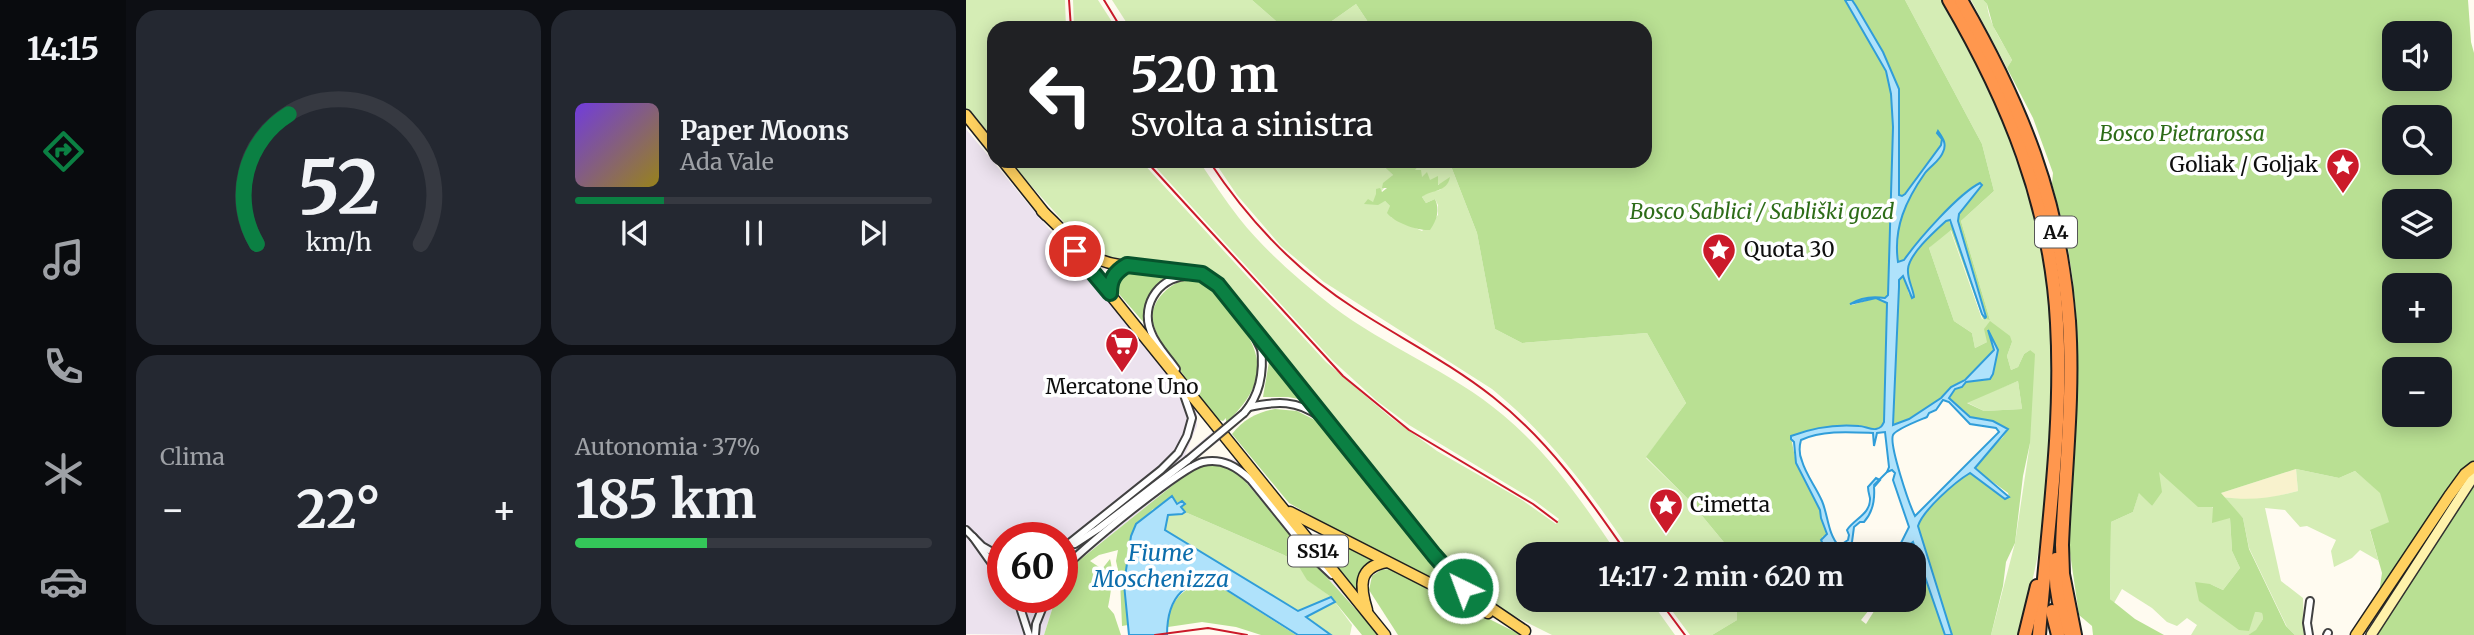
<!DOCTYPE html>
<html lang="it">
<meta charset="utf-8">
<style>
:root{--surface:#171b24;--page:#242831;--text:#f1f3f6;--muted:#9ea1a6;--line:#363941;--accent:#0b8043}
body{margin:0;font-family:Merriweather,serif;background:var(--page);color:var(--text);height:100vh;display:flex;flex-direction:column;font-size:26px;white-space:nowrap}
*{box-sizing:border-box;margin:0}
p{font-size:23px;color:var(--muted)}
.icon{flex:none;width:38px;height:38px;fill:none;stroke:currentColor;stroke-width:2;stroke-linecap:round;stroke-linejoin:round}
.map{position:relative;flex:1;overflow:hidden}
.side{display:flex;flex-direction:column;gap:10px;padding:10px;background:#0d0f14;width:840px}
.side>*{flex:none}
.top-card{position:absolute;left:21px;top:21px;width:665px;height:147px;border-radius:21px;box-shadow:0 4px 18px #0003;background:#202124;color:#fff;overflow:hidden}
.tools{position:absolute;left:1416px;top:21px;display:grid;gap:14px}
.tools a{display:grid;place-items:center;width:70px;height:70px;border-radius:14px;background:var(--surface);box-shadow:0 4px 18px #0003;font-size:35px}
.speed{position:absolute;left:21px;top:522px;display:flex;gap:14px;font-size:35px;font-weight:700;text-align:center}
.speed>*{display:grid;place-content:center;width:91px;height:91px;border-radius:50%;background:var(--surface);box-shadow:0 4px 18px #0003;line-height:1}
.speed .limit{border:10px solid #d22;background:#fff;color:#111}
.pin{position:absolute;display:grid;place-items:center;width:60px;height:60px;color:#fff;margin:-30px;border:4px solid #fff;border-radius:50%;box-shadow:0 2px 7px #0007}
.me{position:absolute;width:77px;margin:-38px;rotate:318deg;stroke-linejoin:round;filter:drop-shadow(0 0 5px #0008)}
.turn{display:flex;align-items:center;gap:24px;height:147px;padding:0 28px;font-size:32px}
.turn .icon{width:91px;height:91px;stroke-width:2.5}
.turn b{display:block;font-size:49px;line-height:60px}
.big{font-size:52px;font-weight:700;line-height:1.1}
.side .widget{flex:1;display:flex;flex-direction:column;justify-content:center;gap:10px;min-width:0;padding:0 24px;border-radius:21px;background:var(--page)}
.side .dial{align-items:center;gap:0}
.dial svg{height:182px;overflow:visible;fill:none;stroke:var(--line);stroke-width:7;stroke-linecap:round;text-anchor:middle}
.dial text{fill:var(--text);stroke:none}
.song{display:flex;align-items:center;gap:21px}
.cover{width:84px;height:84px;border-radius:10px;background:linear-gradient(135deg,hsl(260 70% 55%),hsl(50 70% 35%))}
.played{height:7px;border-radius:4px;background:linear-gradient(90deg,var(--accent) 25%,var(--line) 25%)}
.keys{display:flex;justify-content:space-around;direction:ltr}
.heat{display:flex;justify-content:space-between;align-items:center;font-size:38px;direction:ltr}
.charge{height:10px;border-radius:5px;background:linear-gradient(90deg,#34c759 37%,var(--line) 0)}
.side .tiles{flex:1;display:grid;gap:10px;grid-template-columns:repeat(2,1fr)}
.trip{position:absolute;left:550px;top:542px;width:410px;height:70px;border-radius:21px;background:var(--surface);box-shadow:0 4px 18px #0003;font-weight:700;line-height:70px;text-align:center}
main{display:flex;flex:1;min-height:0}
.tabs{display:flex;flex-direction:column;width:126px;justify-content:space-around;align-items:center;background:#090b0e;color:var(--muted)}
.tabs .icon{width:49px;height:49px}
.tabs .active{color:var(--accent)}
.tabs b{font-size:32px;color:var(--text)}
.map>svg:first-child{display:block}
</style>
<main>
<nav class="tabs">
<b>14:15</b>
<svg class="icon active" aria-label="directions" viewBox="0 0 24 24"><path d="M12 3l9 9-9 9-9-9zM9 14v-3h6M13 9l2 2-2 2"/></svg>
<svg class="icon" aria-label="music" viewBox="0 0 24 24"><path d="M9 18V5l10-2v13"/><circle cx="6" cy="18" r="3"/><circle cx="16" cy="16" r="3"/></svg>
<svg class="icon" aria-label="phone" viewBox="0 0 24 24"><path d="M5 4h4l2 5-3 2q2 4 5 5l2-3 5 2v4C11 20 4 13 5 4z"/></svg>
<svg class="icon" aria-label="climate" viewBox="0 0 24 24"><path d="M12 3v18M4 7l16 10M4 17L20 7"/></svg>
<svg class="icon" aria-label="car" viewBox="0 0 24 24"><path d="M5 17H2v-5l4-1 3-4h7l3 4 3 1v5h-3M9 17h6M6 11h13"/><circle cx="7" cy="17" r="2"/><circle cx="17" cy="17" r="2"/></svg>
</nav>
<section class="side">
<div class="tiles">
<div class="widget dial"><svg viewBox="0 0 100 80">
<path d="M14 69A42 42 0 1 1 86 69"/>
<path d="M14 69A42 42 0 0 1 28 12" stroke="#0b8043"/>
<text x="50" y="56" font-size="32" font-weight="700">52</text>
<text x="50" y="72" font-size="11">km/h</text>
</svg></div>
<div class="widget">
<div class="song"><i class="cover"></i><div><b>Paper Moons</b><p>Ada Vale</p></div></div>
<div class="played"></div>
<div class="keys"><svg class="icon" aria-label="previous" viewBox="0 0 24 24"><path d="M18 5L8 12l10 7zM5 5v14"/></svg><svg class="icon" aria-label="pause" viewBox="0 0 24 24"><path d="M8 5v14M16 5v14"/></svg><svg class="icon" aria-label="next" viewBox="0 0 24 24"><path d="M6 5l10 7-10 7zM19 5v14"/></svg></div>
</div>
<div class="widget"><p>Clima</p>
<div class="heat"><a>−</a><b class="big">22°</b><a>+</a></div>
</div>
<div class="widget"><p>Autonomia · 37%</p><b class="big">185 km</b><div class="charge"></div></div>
</div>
</section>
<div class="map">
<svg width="1508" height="635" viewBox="0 0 1508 635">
<rect width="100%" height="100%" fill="#fffbf0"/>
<polygon fill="#ece2ee" points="0,129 227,402 231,414 231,426 219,455 250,429 257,438 228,460 257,457 270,460 280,468 401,620 347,562 287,489 222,473 105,567 96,580 96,537 37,537 37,597 90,597 78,635 0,634"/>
<polygon fill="#f8f2cd" points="1330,469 1332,491 1299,499 1280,500 1256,497 1255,493"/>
<g fill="#d5edb5">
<polygon points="0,0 99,0 100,28 28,28 28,143 0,108"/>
<polygon points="107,0 132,0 150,28 108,28"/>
<polygon points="146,0 286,0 318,28 164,28"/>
<path d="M939 0H977C1038 105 1078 212 1087 335 1089 361 1087 388 1085 415 1083 453 1081 492 1076 531 1071 566 1061 601 1054 635H1025L1049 543 1064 443V350L1058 354 1052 367 1045 370 1041 356 1046 342H1021L1009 348 1006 333 988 321 963 248 984 229 1016 319 1024 320 995 221 1028 191 1016 144Z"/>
<path d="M1005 0H1017L1021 4C1023 25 1037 42 1046 60L1041 68Z"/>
<polygon points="390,4 406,28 356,28"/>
<path d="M43 161H175L360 362 424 417 471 451 556 500 590 524 593 519 569 501 443 425 411 401 366 360 184 161H233C246 180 259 200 273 218 299 251 333 280 366 306 420 347 485 371 537 415 584 454 618 504 652 555H562V600H684L709 635H586L538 611 503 587 264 294 226 267 161 260 140 256 121 248Z"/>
<path d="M248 161H350L353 168 358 161H412L427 175C421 189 412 191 407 203L399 204 419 201 424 206 425 217 456 231 472 215V205L469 199 460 203 456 197 462 192 474 190 483 178C470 191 470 181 455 178V170L447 172 441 165 444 161H483L511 233 529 329 556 343 681 333 720 403 680 458 723 500 761 546 765 555H689L678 546 683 555H667C625 493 584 436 526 389L358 282 315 246 271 195Z"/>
<polygon points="1052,381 1056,409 1018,411 1000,402"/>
<path d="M1330 469 1373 478 1389 471 1415 493 1424 522 1404 531 1414 566 1413 561 1394 550 1386 558 1368 567 1365 551 1370 540 1341 526 1334 527 1319 510 1299 508 1315 581 1337 598 1338 635H1329L1321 627 1283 548 1277 518 1256 497C1284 501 1305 498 1332 491Z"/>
<polygon points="1193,471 1210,485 1264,518 1266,551 1274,568 1257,590 1244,584 1289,612 1296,613 1297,619 1290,631 1282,635 1225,635 1231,625 1221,618 1211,626 1201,622 1186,608 1156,589 1148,603 1144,599 1145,522 1167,512 1173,492 1186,506"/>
<polygon points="219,512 318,555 330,562 342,580 365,597 332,611 199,530 202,514 216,514"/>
<polygon points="698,600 714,600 712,605 723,611 726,606 723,600 771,600 771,620 746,635 724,635"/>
<polygon points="369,602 386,625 384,635 365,635 339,617"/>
</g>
<g fill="#b9e093" fill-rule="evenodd">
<polygon points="286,0 879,0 920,71 925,94 927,127 922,295 919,298 904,297 885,303 886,305 910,298 921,303 918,422 916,426 907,430 891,426 857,430 852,428 825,437 830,463 854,510 861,534 856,537 862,555 765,555 761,546 723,500 680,457 720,403 681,333 556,343 529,329 511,233 483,161 679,161 679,28 406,28 390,4 356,28 318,28"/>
<path d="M886 0H939L1016 144 1028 191 995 221 1024 320 1017 319 985 230 963 248 988 321 1006 333 1009 348 1021 342 1018 329 1024 321 1044 336 1046 342 1041 356 1045 370 1052 367 1058 354 1064 350 1069 354 1064 443 1057 476 1049 543 1040 562 1037 586 1025 635H986L952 526C957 510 990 482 1004 472L1039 499 1043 497 1042 493 1009 469V466L1037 437 1042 429 1027 421 1004 417 983 398 989 389 996 387 1000 382 1020 380 1027 374 1032 350 1024 334 1028 351 1002 377 985 387 978 395 957 411 930 425 926 423 933 280 937 275 943 294 948 297C947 288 941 278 942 269 944 254 970 228 982 220L989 231 1016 315 1018 318 1020 317 992 221 993 214 1016 185 1013 183C991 194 953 240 938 260L932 262C927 227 940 201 959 173 965 166 974 161 977 152 980 144 977 138 972 132L976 139 975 145 939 194 936 197 933 195 934 187 933 89 917 52ZM1052 381 1056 409 1018 411 1001 403Z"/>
<path d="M1017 0H1502L1505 42 1508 53V462L1496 470 1413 593 1416 573 1404 530 1423 522 1414 493 1389 471 1373 478 1330 469 1255 493 1277 518 1283 549 1320 626 1329 635H1282L1290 630 1297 619 1296 613 1289 612 1283 631 1273 630 1233 601 1229 582 1244 584 1257 590 1274 568 1266 551 1264 518 1246 523 1247 507H1232L1193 472 1196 492 1186 506 1173 493 1167 512 1145 522 1144 599 1169 619 1198 635H1127L1126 626 1113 615 1104 553 1103 525 1112 366 1111 324 1107 282 1100 235 1086 184 1087 173 1067 118 1041 68 1046 60 1027 26 1021 4ZM1428 33H1474V79H1428ZM1428 117H1474V163H1428ZM1428 201H1474V247H1428ZM1428 285H1474V331H1428ZM1428 369H1474V415H1428Z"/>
<path d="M412 161H444L442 165 444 166 449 163 453 165 449 170H455L456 177 461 172 464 180 472 176V185L484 177C481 193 466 189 456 197L460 203 469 199C474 210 471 220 464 230 452 231 429 223 421 213L424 206 419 201 412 205 398 204 402 199 407 202 410 194V189L414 188 416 192 421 188H416L417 183 427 175Z"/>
<path d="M166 269 203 273 204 277C185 288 179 302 179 324L147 287 155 273Z"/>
<path d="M220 279C244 282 249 291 263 309 299 352 304 382 260 423V418L257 421 251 419C235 397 193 347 187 323 183 303 201 285 220 279Z"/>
<polygon points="304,356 338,400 322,397 297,397"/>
<path d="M309 409 331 411 353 422 493 592 418 557 323 503 266 434C277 420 291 412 309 409Z"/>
<path d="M248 465 261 468 273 474 347 562 413 635H396L365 597 341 580 330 562 318 555 219 512 215 506 216 501 187 509 165 534 159 583 162 625 156 626 154 579 150 561 152 550 133 555 124 561 136 569 144 559C148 572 145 593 142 607L148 614 155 635H78L90 597H96V580L105 567 222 473 235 466Z"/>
<polygon points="1508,482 1508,635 1412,635 1421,613"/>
<polygon points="362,536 407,560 391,591 353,544 355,538"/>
<polygon points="947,542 979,635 746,635 771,620 771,600 898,600 903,610 895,620 900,624 915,600 947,600 947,555 937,555"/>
<polygon points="424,569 555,635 432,635 403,590 406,576 415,570"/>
<path d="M236 584H250L330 635H295L270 627 236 622 202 627C202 606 214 588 236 584Z"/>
</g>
<g fill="#afe2fb" stroke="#309dd9" stroke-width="2" fill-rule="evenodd">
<path d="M879 0H886L890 6 917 52 933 89V195L936 196 939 194 975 145 976 139 971 133 972 131C977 138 981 144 977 152 974 161 965 165 959 173 940 200 927 228 932 262L938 260C952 240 992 194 1014 183L1016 185 993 214 992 221 1020 317 1019 318 1016 314 984 220 980 221C969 231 943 254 942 269 941 279 947 288 948 297L946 298 937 276 933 280V287L927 425 943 419 975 398 985 387 999 380 1028 350 1022 330 1032 350 1027 374 1024 379 1000 382 996 387 989 389 983 398 1004 417 1027 421 1042 429 1009 468 1043 497 1039 499 1004 473C989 482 957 510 952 526L986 635H979L947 542 942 546 937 555H929L943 527 927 480 929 473 926 470 921 472 923 467 919 432 911 433 908 446 907 433C884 432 856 430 835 440 833 447 833 454 836 461 840 475 850 487 856 501 862 515 862 535 873 546L882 540 883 535 881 530C888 519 905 514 904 498 903 494 902 491 902 487L910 478 914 480 908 487C909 500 907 512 898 522H894L888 527 886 542 877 551V555H862L855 540 861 534 855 518 854 510 830 463 828 442 825 439V436C846 428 870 424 893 426 898 426 905 430 910 429 915 428 916 426 918 422L921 303 910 298 884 304C894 298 907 296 919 298L922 295 927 127 925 94 920 71ZM977 400 983 402 1004 424 1030 428 1033 432 949 516C943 504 923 445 927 435 930 429 954 420 961 417L963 413 970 410Z"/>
<path d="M206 496 211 504 216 501 219 504 215 507 219 512 216 514 202 515 199 530 332 611 365 597 369 602 340 617 365 635H332L259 589C220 571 201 599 201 635H163L158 584 165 536 170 524Z"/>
</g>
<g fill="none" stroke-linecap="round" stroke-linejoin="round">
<polyline stroke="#309dd9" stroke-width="2" points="908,485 922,471"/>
<g stroke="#414141" stroke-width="10">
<g id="minor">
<polyline points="288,335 295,349"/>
<path d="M210 369C202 357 190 346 185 332 173 303 196 274 226 276"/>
<path d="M283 407C311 401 331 400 354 417"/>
<path d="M278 413C295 394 298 371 295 346"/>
<polyline points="0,530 16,546 37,558"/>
<polyline points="7,537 37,579"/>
<polyline points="109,544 132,529 222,460"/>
<polyline points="96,549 195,470 212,453 221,436 226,418 216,389"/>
<path d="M96 571C111 552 217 466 237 462 257 458 271 467 285 480L347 557 366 575"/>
<polyline points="51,598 63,635"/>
<polyline points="51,598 65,604 79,599"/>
<polyline points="69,635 70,624 80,599"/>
<polyline points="1343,635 1341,623 1344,601"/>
<polyline points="1361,635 1362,633"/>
</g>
</g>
<g stroke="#303030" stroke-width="12">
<polyline id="secondary" points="1405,635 1508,476"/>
</g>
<g stroke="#1f1f1f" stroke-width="13">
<g id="primary">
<polyline points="0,115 28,150"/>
<polyline points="37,161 80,215"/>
<path d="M76 211C92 225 112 249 130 258 167 276 219 257 252 285L483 574 513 600 559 631"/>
<polyline points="101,241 419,635"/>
<polyline points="144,293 146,279 161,265"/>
<polyline points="324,512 522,613"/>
<path d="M401 610C394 587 391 567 421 562"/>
<polyline points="1390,635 1483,496 1499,474 1508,467"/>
</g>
</g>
<g stroke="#1f1f1f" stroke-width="16">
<g id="motorway">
<path d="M983 0C1042 101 1085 205 1091 323 1097 427 1081 532 1073 635"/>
<path d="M995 0C1055 104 1094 199 1103 321 1108 395 1099 470 1096 545L1097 574 1109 635"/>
<path d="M1090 559C1088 585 1092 607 1102 630"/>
<polyline points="1086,611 1092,635"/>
<polyline points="1059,635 1071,586"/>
</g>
</g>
<use href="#minor" stroke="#fff" stroke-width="6"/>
<use href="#secondary" stroke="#fff2ab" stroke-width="9"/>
<use href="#primary" stroke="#ffd160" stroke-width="10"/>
<use href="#motorway" stroke="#ff974e" stroke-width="12"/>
<g stroke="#cb1a2a" stroke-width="2">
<polyline points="103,0 105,28"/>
<polyline points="138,0 155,28"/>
<polyline points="180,161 377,376 443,430 567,504 591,522"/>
<path d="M243 161C282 220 329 270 388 308 434 338 484 363 527 397 583 441 622 497 662 555"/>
<polyline points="693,600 719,635"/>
<polyline points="189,635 242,628 281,635"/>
</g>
<g stroke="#414141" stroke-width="10" stroke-linecap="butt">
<polyline id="minor-bridge" points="222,460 278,413"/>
</g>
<use href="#minor-bridge" stroke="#fff" stroke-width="6"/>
</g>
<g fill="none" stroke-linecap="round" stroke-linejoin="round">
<g stroke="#07532c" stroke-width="18">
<path id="route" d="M109 251 144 293C144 279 149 272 161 265L236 274 252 285 468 555 497 588"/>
</g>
<use href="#route" stroke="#0b8043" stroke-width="12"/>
</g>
<defs>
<g id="sight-pin" transform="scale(1.75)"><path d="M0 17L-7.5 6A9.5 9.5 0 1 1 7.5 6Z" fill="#cb1a2a" stroke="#fff"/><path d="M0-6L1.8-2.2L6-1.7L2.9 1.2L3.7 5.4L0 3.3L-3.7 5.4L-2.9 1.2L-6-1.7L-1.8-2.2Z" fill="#fff"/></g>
<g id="supermarket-pin" transform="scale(1.75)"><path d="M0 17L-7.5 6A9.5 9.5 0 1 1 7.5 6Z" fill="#cb1a2a" stroke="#fff"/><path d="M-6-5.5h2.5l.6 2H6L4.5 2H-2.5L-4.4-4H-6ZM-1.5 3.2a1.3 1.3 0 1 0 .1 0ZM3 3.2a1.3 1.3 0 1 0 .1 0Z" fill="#fff"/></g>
</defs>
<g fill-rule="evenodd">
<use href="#sight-pin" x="1377" y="165"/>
<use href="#sight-pin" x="753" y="250"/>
<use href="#supermarket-pin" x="156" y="344"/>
<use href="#sight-pin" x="700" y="505"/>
</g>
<g text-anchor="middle" stroke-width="7" stroke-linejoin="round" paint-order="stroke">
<g fill="#fff" stroke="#565656" stroke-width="2">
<rect x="1069" y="216.5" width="42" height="31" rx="5"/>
<rect x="322" y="535.5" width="60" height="31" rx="5"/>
</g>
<g font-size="19" font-weight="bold" fill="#0e0e0e">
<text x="1090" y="239">A4</text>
<text x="352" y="558">SS14</text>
</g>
<g font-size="21" font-style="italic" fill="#2d6c18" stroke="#fff">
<text x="1216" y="141">Bosco Pietrarossa</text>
<text x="796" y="219">Bosco Sablici / Sabliški gozd</text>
</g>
<g font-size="21" fill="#0e0e0e" stroke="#fff" text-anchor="start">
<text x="1352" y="172" text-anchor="end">Goliak / Goljak</text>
<text x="778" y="257">Quota 30</text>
<text x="156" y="394" text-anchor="middle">Mercatone Uno</text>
<text x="724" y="512">Cimetta</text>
</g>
<g font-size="23" font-style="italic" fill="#0c6dac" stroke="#fff">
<text x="195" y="561">Fiume<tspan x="195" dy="26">Moschenizza</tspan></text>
</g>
</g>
</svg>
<div class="tools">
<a><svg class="icon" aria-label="sound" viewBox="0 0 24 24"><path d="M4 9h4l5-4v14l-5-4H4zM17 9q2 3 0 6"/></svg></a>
<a><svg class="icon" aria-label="search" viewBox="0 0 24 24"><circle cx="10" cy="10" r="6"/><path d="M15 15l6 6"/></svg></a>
<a><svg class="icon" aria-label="layers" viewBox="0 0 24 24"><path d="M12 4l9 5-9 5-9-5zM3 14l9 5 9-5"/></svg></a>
<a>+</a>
<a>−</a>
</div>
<div class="speed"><div class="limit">60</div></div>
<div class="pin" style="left:109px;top:251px;background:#d93025"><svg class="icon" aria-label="arrive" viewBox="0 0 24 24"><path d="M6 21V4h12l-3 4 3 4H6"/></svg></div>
<svg class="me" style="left:497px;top:588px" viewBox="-20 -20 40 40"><circle r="17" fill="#0b8043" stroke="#fff" stroke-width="3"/><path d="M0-11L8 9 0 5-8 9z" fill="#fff"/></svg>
<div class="trip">14:17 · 2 min · 620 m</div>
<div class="top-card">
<div class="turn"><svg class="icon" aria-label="left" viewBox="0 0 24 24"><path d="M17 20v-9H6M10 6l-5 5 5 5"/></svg><div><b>520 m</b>Svolta a sinistra</div></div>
</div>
</div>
</main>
